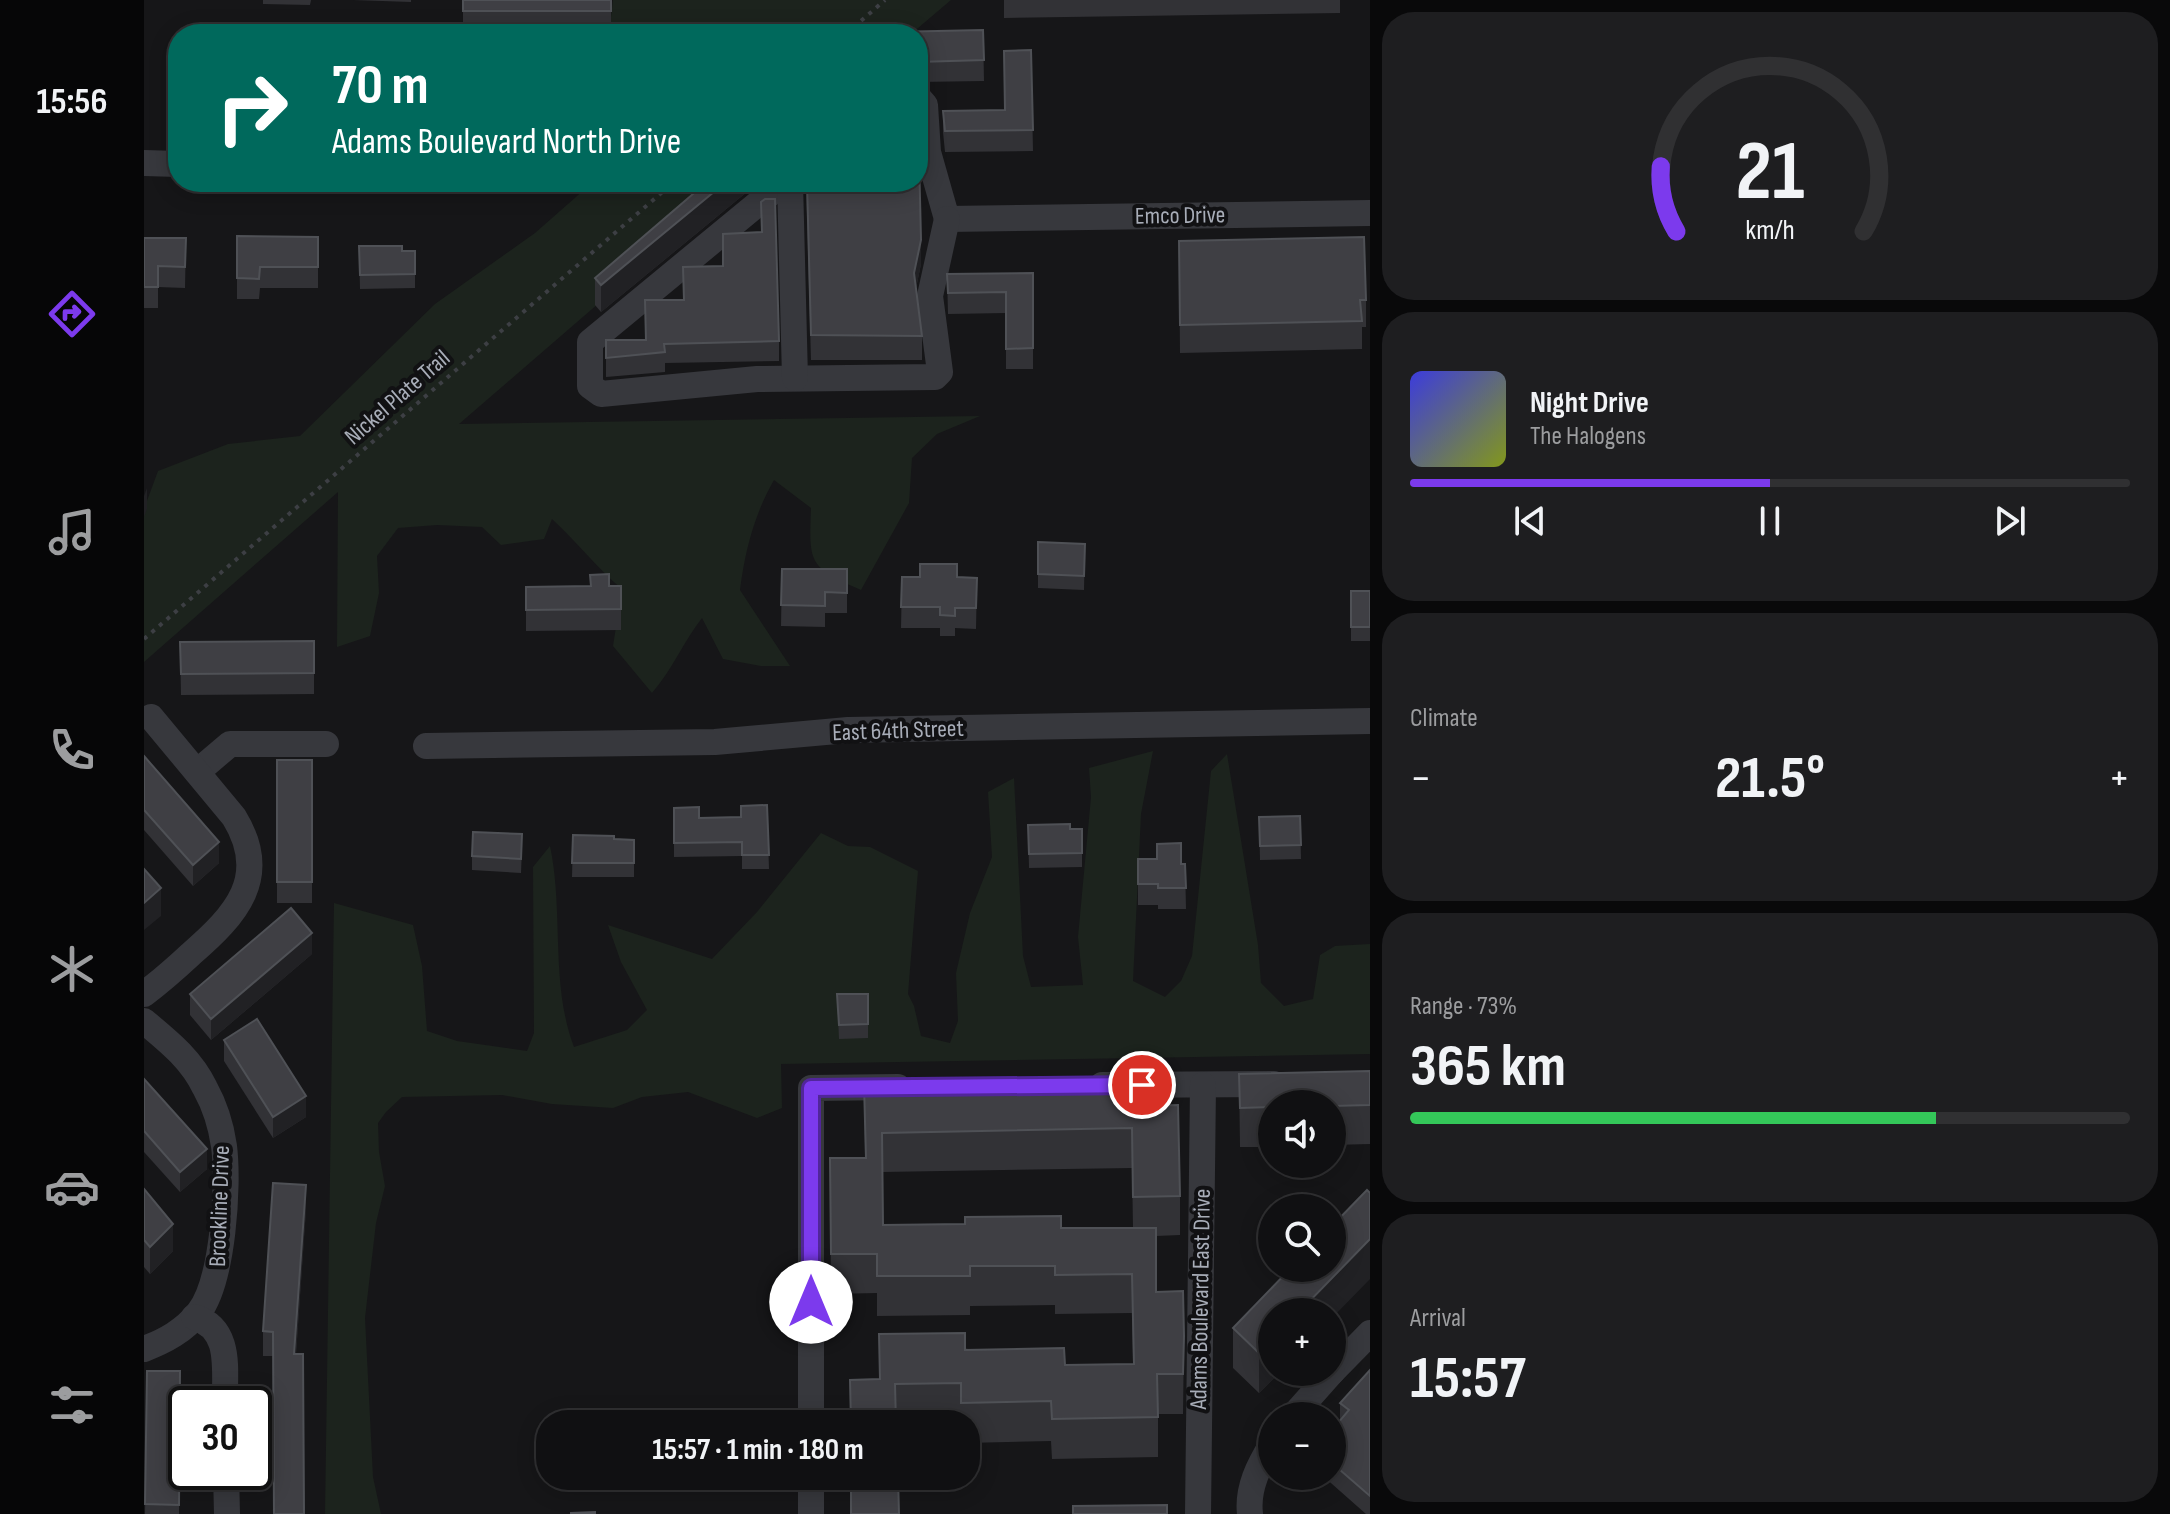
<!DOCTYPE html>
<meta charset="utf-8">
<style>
:root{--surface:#101012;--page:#1e1e20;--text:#f1f3f6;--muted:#9c9d9f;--line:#303032;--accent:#7c3aed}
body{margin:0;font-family:"Sofia Sans Condensed",sans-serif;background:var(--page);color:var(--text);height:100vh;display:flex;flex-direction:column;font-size:30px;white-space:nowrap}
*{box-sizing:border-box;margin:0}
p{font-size:26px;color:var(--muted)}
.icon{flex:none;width:44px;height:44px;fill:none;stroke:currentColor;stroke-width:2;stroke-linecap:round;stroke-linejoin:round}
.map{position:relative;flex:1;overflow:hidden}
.sheet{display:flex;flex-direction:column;gap:12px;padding:12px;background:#09090a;width:800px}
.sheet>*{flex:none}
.top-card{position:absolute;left:24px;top:24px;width:760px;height:168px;border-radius:32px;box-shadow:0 4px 20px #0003,0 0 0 2px var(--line);background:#00695c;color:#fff;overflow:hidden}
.fabs{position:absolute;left:1114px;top:1090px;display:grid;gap:16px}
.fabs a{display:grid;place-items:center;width:88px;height:88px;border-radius:50%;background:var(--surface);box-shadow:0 4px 20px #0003,0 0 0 2px var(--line);font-size:40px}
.speed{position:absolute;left:24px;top:1386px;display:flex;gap:16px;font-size:40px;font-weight:700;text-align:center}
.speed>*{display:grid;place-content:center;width:104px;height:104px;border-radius:50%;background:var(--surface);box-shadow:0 4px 20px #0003,0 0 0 2px var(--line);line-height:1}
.speed .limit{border:4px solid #111;border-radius:12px;background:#fff;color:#111}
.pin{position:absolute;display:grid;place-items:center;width:68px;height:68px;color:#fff;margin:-34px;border:4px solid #fff;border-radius:50%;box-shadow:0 2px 8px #0007}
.me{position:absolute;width:88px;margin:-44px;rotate:0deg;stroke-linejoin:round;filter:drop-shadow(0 0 6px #0008)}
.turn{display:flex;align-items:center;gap:28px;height:168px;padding:0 32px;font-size:36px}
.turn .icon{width:104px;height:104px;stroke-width:2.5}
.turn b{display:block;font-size:56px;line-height:68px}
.big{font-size:60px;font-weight:700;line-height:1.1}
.sheet .tile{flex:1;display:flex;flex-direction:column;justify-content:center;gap:12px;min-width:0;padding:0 28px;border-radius:32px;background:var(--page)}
.sheet .dial{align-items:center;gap:0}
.dial svg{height:208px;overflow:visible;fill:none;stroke:var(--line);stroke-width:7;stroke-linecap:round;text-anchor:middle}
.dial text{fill:var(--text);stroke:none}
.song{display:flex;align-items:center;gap:24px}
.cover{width:96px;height:96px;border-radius:12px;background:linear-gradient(135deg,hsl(240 70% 55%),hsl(70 70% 35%))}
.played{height:8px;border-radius:4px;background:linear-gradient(90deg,var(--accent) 50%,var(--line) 50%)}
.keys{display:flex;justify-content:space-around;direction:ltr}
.heat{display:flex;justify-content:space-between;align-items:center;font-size:44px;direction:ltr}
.charge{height:12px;border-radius:6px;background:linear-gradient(90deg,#34c759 73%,var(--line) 0)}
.trip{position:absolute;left:392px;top:1410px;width:444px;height:80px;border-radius:32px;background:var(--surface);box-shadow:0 4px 20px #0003,0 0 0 2px var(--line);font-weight:700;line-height:80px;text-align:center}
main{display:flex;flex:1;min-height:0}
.menu{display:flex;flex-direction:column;width:144px;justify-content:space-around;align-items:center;background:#060607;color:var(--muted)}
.menu .icon{width:56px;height:56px}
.menu .current{color:var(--accent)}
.menu b{font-size:36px;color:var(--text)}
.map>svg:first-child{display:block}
</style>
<main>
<nav class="menu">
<b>15:56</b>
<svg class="icon current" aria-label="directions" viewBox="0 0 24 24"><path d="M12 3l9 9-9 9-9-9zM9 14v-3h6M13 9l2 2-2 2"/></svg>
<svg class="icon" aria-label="music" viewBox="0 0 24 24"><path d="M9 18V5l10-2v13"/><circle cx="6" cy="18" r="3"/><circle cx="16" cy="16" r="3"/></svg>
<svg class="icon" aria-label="phone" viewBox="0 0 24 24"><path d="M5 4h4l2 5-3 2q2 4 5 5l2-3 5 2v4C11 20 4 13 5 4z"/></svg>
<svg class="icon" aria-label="climate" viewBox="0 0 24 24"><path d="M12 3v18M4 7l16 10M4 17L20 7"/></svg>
<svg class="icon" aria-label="car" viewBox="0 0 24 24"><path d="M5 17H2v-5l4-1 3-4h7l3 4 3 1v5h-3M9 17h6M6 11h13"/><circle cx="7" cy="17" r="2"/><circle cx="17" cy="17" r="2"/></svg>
<svg class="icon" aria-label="filters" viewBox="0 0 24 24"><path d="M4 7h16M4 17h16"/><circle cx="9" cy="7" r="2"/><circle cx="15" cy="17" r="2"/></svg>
</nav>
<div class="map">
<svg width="1226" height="1514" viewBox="0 0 1226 1514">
<rect width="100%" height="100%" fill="#161618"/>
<g fill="#1c231d">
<polygon points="469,0 807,0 767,34 465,34"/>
<path d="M449 182H595L315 424 836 416 793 434 768 458 765 503 717 590C664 567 665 564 667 508L630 480C610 515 601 551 596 590L646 666H617L579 659 558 618C539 642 529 669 508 693L469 646 478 589C453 568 433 542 408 519L400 539 357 545 338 527 293 525 254 528 233 556 235 593 226 636 193 647 194 492 0 662V509L14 471 84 444 156 436 291 304 391 233Z"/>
<path d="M1009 751 997 814 989 981 1021 997 1037 981 1048 956 1067 771 1083 754 1114 945 1117 983 1140 1006 1169 999 1176 955 1191 946 1226 944V1054L637 1064 638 1108 613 1118 544 1092 498 1097 469 1108 408 1104 358 1095 258 1097 242 1112 234 1123 235 1152 241 1186 232 1223 221 1318 229 1477 237 1514H181L190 903 269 925 278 966 283 1031 313 1041 383 1051 390 1033 389 867 406 846C420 912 406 984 430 1047L483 1030 503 1010 477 962 464 925 568 959 613 912 677 833 704 846 726 847 774 871 764 994 770 1006 777 1036 806 1043 814 1021 812 973 826 913 848 857 844 792 870 778 879 956 887 987 939 985 934 937 947 797 945 768Z"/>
</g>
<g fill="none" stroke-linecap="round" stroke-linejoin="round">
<g stroke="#3d3f44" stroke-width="4" stroke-dasharray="4 6" stroke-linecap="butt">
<polyline points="702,34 741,0"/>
<polyline points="0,639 530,182"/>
</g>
<g stroke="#37383d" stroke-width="26">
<polyline points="774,97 781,105 784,152 803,219 1226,213"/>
<polyline points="0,163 34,164"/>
<polyline points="640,182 446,342 446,386 457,394 613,379 791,377 796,372 786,296 803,219"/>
<polyline points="646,182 651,378"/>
<polyline points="282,746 571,742 704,730 1226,721"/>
<polyline points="53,772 86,744 182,744"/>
<path d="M0 994C16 982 32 968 47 954 92 915 127 877 90 817L7 717"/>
<path d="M0 1021C24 1041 47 1059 61 1088 71 1106 77 1125 80 1146 85 1185 79 1281 55 1312 40 1331 21 1341 0 1349"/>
<polyline points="958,1085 1130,1084"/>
<path d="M50 1317C89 1329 80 1371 81 1404"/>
<polyline points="1188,1372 1226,1333"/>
<polyline points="1149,1416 1188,1372"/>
<polyline points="667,1424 667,1088 754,1087"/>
<polyline points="82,1472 83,1514"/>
<polyline points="667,1514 667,1476"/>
<polyline points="1054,1514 1059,1085"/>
<path d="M1106 1514C1103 1488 1115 1465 1128 1444"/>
</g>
</g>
<g fill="#323236" fill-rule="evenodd">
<polygon points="119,0 167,0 166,5 119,4"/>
<polygon points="209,0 267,0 267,2"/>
<rect x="319" y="0" width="148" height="31"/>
<polygon points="860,0 1196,0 1196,13 860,18"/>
<polygon points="839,30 840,81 774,82 774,34"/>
<polygon points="887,50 889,151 801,152 799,132 799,111 861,110"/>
<polygon points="563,182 615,182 457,312 451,305 451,278"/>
<polygon points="662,182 777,264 772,288 778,336 778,360 667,360"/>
<polygon points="93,236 174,237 174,288 116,288 115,299 93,299"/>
<polygon points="0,238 42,238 41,288 14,287 14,308 0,308"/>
<polygon points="1035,241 1222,300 1222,327 1218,327 1218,349 1036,353"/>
<polygon points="215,246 258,251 271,251 271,288 216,289"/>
<polygon points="889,273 889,369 862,369 862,313 804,314 803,274"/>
<polygon points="462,340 635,341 635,361 521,363 521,372 462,377"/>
<polygon points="894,542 941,544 940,590 894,588"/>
<polygon points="638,569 703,569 703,613 681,613 681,627 637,626"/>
<polygon points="758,577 833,578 832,629 811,628 811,636 796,636 796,628 757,628"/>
<polygon points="477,586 477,630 382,631 382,587"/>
<rect x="1207" y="591" width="19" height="50"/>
<polygon points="170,641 170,694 37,695 36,642"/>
<polygon points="0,756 75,863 49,886 0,830"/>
<rect x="133" y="760" width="35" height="143"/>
<polygon points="623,805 625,869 598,869 598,856 530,857 530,808 555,818 597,817"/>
<polygon points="1156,816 1157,859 1116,860 1115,817"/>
<polygon points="884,825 938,829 938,867 885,868"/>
<polygon points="429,835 490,840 490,877 428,877"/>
<polygon points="378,848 377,873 328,870 328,856"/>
<polygon points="994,859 1041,864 1042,909 1014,909 1014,905 994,905"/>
<polygon points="168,954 67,1040 46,1015 46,994"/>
<polygon points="693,994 724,994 724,1038 695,1039"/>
<polygon points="80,1040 162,1117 129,1138 80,1061"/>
<polygon points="1226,1071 1226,1144 1188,1145 1188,1104 1128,1104 1128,1147 1096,1147 1095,1074"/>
<polygon points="0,1079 63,1169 36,1192 0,1152"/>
<path d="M720 1084 992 1106 1036 1196V1235L1012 1236V1292L1040 1336 1039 1414H1014V1457L908 1459 907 1441 822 1443V1424H817V1423L752 1424 735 1379V1334L921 1365 989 1364 988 1313 911 1314V1305L826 1306V1315L733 1316V1293L687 1294 686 1158H721ZM988 1168 989 1228H917L821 1224 739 1225 738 1172Z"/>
<polygon points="0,1189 29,1251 6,1274 0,1267"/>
<polygon points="162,1209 152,1354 129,1356 119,1356 119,1331"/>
<polygon points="1147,1268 1128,1372 1136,1372 1115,1393 1089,1368 1089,1328"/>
<polygon points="1226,1370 1226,1514 1222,1514 1179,1476 1188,1476 1188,1430 1196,1420 1196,1403"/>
<polygon points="3,1371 36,1371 35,1514 1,1514"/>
</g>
<g fill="#212124">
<polygon points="582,182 615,182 457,312 457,285"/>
<polygon points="777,240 777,264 770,298 770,273"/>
<polygon points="3,488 3,509 0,517 0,496"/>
<polygon points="75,842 75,863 49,886 49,865"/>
<polygon points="17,888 17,916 0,930 0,903"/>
<polygon points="168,933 168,954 67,1040 67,1019"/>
<polygon points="162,1096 162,1117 129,1138 129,1117"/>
<polygon points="63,1149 63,1169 36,1192 36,1172"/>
<polygon points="162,1185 162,1209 150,1379 150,1354"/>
<polygon points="29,1224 29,1251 6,1274 6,1247"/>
<polygon points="1226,1239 1226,1279 1188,1318 1188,1312 1155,1312"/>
<polygon points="1128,1340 1128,1372 1136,1372 1115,1393 1115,1353"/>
</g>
<g fill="#3f3f44" stroke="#4f5156" stroke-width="2">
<rect x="319" y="0" width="148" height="11"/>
<polygon points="839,30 840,60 774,62 774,34 747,34 747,32"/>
<polygon points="887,50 889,130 801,131 799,111 861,110 860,51"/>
<polygon points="774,151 775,156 777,240 770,273 778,336 667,335 663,182 774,182"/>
<polygon points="563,182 582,182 457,285 451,278"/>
<polygon points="621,199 631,199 635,341 520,344 521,352 462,358 462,340 502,340 501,300 540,300 539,267 579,266 579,234 618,232 617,202"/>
<polygon points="93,236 174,237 174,267 116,267 115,279 93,278"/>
<polygon points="1220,237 1222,300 1216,300 1218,321 1036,325 1035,241"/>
<polygon points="0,238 42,238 41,267 14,266 14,287 0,287"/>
<polygon points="215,246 258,246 258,251 271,251 271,274 216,275"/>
<polygon points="889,273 889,348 862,349 862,292 804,293 803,274"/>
<polygon points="894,542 941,544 940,576 894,574"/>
<polygon points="776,564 813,564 813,577 833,578 832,608 811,608 811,616 796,615 796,607 757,607 758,577 776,577"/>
<polygon points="638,569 703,569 703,593 681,592 681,606 637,605"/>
<polygon points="465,574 465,586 477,586 477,609 382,610 382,587 447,586 446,575"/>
<rect x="1207" y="591" width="19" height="36"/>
<polygon points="170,641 170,673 37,674 36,642"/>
<polygon points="0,756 75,842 49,865 0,810"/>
<rect x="133" y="760" width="35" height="122"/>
<polygon points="623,805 625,855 598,855 598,842 530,843 530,808 555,807 555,818 597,817 597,806"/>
<polygon points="1156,816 1157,845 1116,846 1115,817"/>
<polygon points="926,824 926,829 938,829 938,853 885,854 884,825"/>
<polygon points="329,832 378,834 377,859 328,856"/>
<polygon points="429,835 470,836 470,839 490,840 490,863 428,863"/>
<polygon points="1037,843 1037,864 1041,864 1042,888 1014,888 1014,884 994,884 994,859 1013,859 1013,844"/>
<polygon points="0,869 17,888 0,903"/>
<polygon points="147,908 168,933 67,1019 46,994"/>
<polygon points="693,994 724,994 724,1024 695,1025"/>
<polygon points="113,1019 162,1096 129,1117 80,1040"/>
<polygon points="1226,1071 1226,1105 1188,1106 1188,1104 1128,1104 1128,1107 1096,1108 1095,1074"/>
<polygon points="0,1079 63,1149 36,1172 0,1131"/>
<polygon points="992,1079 992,1106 1034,1105 1036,1196 989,1197 988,1128 738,1133 739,1225 821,1224 821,1217 917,1216 917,1228 1012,1228 1012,1292 1039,1291 1040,1336 1039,1374 1013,1374 1014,1417 908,1419 907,1401 817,1403 817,1383 751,1384 752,1424 707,1424 706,1380 736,1379 735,1334 821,1333 821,1350 920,1348 921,1365 990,1364 988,1274 911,1275 911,1266 826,1266 826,1276 733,1276 733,1254 687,1254 686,1158 722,1158 720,1084"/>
<polygon points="129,1183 162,1185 150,1354 159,1354 160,1514 130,1514 129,1332 119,1331"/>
<polygon points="0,1189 29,1224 6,1247 0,1240"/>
<polygon points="1223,1190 1226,1193 1226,1239 1155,1312 1128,1312 1128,1340 1115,1353 1089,1328 1147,1268 1188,1268 1188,1226"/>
<polygon points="1226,1370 1226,1496 1188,1463 1188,1430 1205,1410 1196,1403"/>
<polygon points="3,1371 36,1371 35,1505 1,1504"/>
<polygon points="707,1476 754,1476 755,1514 707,1514"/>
<polygon points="1023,1505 1023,1514 929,1514 929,1506"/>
<polygon points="451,1512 451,1514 427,1514 427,1513"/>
</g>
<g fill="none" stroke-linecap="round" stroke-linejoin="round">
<g stroke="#51269a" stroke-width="20">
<polyline id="route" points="667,1302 667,1088 998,1085"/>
</g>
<use href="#route" stroke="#7c3aed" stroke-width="14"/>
</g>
<g text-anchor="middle" stroke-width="8" stroke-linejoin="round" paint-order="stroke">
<g font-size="24" fill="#a8adb8" stroke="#111113">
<text transform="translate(1036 215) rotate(-1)" y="8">Emco Drive</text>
<text transform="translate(253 397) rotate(-41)" y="8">Nickel Plate Trail</text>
<text transform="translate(754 730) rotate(-2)" y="8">East 64th Street</text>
<text transform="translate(75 1206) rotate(-88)" y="8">Brookline Drive</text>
<text transform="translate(1056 1299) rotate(-89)" y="8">Adams Boulevard East Drive</text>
</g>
</g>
</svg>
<div class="fabs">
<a><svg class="icon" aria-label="sound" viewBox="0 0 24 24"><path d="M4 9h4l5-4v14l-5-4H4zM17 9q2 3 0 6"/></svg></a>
<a><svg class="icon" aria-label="search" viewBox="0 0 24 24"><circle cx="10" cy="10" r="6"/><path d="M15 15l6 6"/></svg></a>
<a>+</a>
<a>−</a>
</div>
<div class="speed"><div class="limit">30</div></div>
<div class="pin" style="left:998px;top:1085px;background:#d93025"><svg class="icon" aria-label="arrive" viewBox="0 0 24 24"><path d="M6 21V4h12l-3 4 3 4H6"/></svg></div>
<svg class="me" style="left:667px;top:1302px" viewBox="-20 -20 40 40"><circle r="19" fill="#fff"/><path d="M0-13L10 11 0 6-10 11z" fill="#7c3aed"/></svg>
<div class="trip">15:57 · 1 min · 180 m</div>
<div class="top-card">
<div class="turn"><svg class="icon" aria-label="right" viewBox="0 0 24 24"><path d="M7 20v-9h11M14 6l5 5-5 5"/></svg><div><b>70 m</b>Adams Boulevard North Drive</div></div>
</div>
</div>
<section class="sheet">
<div class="tile dial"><svg viewBox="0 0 100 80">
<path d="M14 69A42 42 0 1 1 86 69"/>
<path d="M14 69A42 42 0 0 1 8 44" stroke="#7c3aed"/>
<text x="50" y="56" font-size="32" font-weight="700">21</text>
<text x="50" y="72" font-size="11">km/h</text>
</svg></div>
<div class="tile">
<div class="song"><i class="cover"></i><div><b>Night Drive</b><p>The Halogens</p></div></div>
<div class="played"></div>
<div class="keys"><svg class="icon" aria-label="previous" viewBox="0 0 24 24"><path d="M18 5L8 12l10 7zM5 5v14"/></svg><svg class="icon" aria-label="pause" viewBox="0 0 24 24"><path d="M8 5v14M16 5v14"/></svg><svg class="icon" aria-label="next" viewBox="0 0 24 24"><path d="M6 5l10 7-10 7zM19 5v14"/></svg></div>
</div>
<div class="tile"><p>Climate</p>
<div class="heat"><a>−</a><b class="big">21.5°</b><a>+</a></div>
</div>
<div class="tile"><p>Range · 73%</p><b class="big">365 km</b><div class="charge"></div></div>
<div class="tile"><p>Arrival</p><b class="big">15:57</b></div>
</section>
</main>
